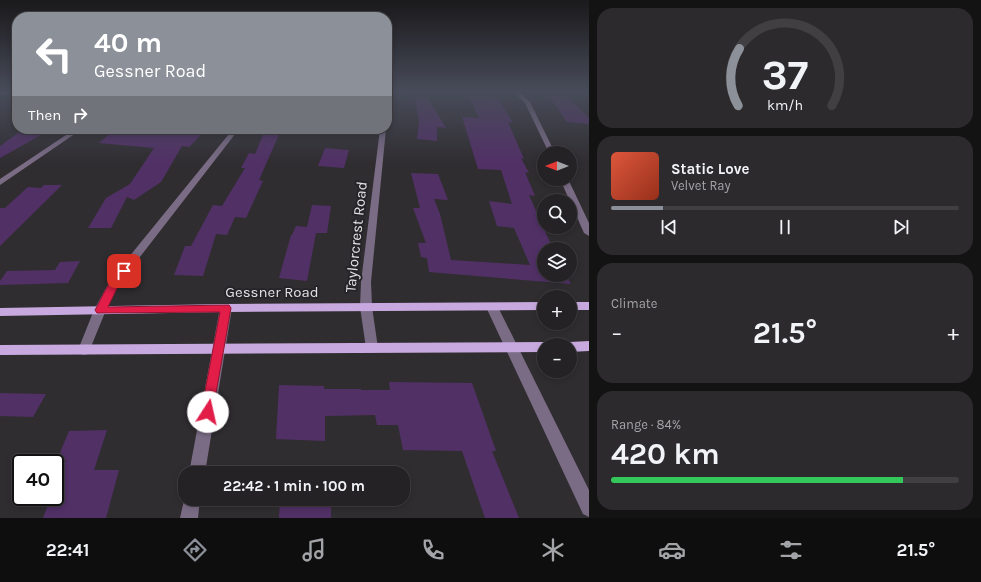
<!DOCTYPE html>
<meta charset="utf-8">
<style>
:root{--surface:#242225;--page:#2c2a2d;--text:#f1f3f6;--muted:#a3a4a7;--line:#413f42;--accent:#8c9099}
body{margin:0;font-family:Karla,sans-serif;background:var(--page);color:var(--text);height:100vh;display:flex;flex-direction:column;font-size:15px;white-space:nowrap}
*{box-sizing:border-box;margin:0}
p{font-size:13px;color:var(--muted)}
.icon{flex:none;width:22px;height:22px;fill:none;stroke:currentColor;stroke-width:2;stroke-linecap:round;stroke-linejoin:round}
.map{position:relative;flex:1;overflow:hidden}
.details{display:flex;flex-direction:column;gap:8px;padding:8px;background:#141314;width:392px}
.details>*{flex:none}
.top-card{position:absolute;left:12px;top:12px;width:380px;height:122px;border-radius:16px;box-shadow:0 2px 6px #0003,0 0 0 1px var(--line);background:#8c9099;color:#fff;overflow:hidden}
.needle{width:26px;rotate:270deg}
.tools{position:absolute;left:537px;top:146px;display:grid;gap:8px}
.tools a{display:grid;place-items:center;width:40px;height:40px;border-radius:50%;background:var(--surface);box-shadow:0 2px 6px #0003,0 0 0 1px var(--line);font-size:20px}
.speed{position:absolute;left:12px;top:454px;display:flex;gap:8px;font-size:20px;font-weight:700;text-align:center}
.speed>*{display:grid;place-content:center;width:52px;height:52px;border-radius:50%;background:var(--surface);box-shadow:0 2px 6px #0003,0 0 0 1px var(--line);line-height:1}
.speed .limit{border:2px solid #111;border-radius:6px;background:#fff;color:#111}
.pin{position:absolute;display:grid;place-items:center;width:34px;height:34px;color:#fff;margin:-17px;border-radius:8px;box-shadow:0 2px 6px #0006}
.me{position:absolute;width:44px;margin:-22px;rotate:10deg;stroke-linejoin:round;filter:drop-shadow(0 0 3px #0008)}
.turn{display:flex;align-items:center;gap:14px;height:84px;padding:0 16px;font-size:18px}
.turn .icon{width:52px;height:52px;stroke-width:2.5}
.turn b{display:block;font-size:28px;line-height:34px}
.then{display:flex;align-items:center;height:38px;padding:0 16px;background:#0003;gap:8px;font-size:15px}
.big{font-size:30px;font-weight:700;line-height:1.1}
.details .tile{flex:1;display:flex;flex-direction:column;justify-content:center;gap:6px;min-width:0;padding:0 14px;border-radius:16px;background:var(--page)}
.details .dial{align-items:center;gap:0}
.dial svg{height:104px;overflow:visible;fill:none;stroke:var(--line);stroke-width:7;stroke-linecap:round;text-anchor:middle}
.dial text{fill:var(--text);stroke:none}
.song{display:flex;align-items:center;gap:12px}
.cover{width:48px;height:48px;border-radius:6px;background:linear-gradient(135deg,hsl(10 70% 55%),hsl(10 70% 35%))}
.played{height:4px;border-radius:2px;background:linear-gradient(90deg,var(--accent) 15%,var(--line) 15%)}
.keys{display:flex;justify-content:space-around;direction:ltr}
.heat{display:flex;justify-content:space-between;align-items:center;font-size:22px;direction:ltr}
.charge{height:6px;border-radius:3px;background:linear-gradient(90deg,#34c759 84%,var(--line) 0)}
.trip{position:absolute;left:178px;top:466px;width:232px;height:40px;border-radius:16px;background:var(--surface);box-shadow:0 2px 6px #0003,0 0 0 1px var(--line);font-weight:700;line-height:40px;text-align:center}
.dock{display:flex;height:64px;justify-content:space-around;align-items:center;background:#0e0e0f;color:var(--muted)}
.dock .icon{width:28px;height:28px}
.dock .selected{color:var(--accent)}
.dock b{font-size:18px;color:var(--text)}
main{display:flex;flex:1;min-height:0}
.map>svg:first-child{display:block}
</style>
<main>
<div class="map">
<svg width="589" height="518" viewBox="0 0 589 518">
<rect width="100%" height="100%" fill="#302d31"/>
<g fill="#513066">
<polygon points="469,96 498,98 513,123 508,122 524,159 521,158 529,173 525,172 535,196 529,195 553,249 544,249 544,275 566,275 571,284 429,272 427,258 421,257 418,243 426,243 413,208 420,208 411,173 438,174 448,200 434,199 440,214 451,260 530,265 514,228 497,226 489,201 512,204 501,170 478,169 462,117 479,118"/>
<polygon points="549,96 568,97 589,118 589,124 567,122"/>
<polygon points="415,98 428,98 446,128 437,127 437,141 417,139 419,122"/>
<polygon points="135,129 151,129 201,135 189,147 182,146 161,182 134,200 127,197 111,228 88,228 106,198 130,184 154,148 99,143 114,130 132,132"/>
<polygon points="22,130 48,131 0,158 0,146"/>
<polygon points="265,130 281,130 259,180 263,181 246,218 235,217 227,235 216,234 203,276 174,275 185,246 191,246 213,205 222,206 245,168 241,168 249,153 255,154"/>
<polygon points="325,148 349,150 344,168 318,166"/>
<polygon points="44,185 62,185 0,246 0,208 5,208 28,187 41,188"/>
<polygon points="312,205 331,206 327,233 316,233 307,281 279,278 291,235 292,235 296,226 307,227"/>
<polygon points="80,261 68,283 0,285 0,281 7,271 55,270 60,262"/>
<polygon points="389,382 472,383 496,451 492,451 519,518 485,518 462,451 403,450 398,425 377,425 375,415 325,416 325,441 276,439 279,385 324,386 324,389 361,389 361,390 390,390"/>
<polygon points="0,393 46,394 33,417 0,416"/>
<polygon points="107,430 94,470 119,470 106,518 43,518 51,497 55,497 55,487 66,460 57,460 69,431"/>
<polygon points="280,499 331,499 331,518 279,518"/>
</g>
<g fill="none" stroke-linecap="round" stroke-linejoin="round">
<g fill="#7b6c86" fill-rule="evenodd">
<rect x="0" y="91" width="17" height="3"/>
<polygon points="387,91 411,91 408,93 387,93"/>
<polygon points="513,91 518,91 530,102 555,153 549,153 525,103"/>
<polygon points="75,129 82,129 0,185 0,179"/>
<polygon points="233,129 239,129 119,284 106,310 88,354 84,355 80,354 78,350 94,310 111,279"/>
<polygon points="380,129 386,129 371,282 372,307 378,348 376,352 372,353 368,352 366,348 360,307 361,282"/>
<polygon points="560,179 568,179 589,223 589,236 584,233"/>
<polygon points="492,303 496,304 498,307 589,490 589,517 583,514 486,307 488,304"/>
<polygon points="226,304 230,305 232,308 205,473 189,473 220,308 222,305"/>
<polygon points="185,496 185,499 200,499 198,518 180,518"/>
</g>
<g fill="#c8a9df" fill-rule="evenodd">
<polygon points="544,302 544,310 226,312 0,316 0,308 226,304"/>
<rect x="570" y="302" width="19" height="8"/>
<polygon points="589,341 589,351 570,352 570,345 565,345 570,342"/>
<polygon points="544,342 549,345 544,345 544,352 0,355 0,345"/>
</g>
</g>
<linearGradient id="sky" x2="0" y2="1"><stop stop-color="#1a191b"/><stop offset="0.56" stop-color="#484c5a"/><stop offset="1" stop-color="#484c5a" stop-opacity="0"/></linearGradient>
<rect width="589" height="163" fill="url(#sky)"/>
<path fill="#e11d48" stroke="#92132f" d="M124 267 129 271 119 284 108 307 229 305 231 308 212 416 208 418 203 416 201 412 220 312 97 313 95 310C101 300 113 271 124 267Z"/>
<g text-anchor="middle" stroke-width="4" stroke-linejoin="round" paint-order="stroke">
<g font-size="15" fill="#e1e0e2" stroke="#262428">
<text transform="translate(356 237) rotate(-84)" y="5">Taylorcrest Road</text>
<text x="272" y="297">Gessner Road</text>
</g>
</g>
</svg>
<div class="tools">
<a><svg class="needle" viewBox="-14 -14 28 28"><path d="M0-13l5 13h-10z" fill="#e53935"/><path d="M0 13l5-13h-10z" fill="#a3a4a7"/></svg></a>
<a><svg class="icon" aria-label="search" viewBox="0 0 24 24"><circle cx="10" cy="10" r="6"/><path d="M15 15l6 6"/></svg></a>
<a><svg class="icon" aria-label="layers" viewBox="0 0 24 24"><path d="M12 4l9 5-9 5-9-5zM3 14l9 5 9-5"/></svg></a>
<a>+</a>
<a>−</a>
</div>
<div class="speed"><div class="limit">40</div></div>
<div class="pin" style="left:124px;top:271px;background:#d93025"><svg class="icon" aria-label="arrive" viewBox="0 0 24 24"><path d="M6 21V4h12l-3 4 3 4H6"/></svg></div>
<svg class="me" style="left:208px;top:412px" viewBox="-20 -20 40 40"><circle r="19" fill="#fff"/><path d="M0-13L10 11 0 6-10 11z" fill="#e11d48"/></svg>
<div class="trip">22:42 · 1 min · 100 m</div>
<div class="top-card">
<div class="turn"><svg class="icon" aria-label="left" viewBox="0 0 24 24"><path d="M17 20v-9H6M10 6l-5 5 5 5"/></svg><div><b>40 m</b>Gessner Road</div></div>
<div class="then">Then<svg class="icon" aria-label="right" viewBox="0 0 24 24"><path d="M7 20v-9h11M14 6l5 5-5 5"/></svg></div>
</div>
</div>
<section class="details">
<div class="tile dial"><svg viewBox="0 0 100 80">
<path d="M14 69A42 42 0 1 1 86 69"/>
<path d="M14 69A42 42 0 0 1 15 25" stroke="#8c9099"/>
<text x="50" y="56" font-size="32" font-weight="700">37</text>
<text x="50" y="72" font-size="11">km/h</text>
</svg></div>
<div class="tile">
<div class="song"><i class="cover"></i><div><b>Static Love</b><p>Velvet Ray</p></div></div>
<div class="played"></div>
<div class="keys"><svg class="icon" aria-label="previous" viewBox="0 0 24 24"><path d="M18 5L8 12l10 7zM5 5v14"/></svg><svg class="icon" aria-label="pause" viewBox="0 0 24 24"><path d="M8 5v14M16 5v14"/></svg><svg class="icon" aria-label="next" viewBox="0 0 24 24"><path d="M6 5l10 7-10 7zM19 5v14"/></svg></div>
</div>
<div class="tile"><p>Climate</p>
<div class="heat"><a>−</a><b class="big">21.5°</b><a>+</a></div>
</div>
<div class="tile"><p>Range · 84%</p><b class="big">420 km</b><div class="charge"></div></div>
</section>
</main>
<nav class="dock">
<b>22:41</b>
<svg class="icon selected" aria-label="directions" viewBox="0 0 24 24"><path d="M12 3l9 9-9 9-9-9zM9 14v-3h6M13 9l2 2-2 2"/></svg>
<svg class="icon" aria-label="music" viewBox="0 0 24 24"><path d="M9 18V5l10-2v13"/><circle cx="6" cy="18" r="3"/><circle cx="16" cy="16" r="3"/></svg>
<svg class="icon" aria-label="phone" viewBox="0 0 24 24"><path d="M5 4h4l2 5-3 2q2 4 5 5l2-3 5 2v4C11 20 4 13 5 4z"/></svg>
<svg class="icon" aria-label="climate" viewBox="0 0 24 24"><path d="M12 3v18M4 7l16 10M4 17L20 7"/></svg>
<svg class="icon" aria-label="car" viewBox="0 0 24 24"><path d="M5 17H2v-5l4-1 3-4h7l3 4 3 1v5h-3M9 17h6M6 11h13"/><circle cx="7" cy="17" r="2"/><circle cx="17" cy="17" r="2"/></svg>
<svg class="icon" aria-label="filters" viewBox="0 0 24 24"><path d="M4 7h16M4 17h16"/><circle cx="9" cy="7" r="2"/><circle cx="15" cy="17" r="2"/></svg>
<b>21.5°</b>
</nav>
